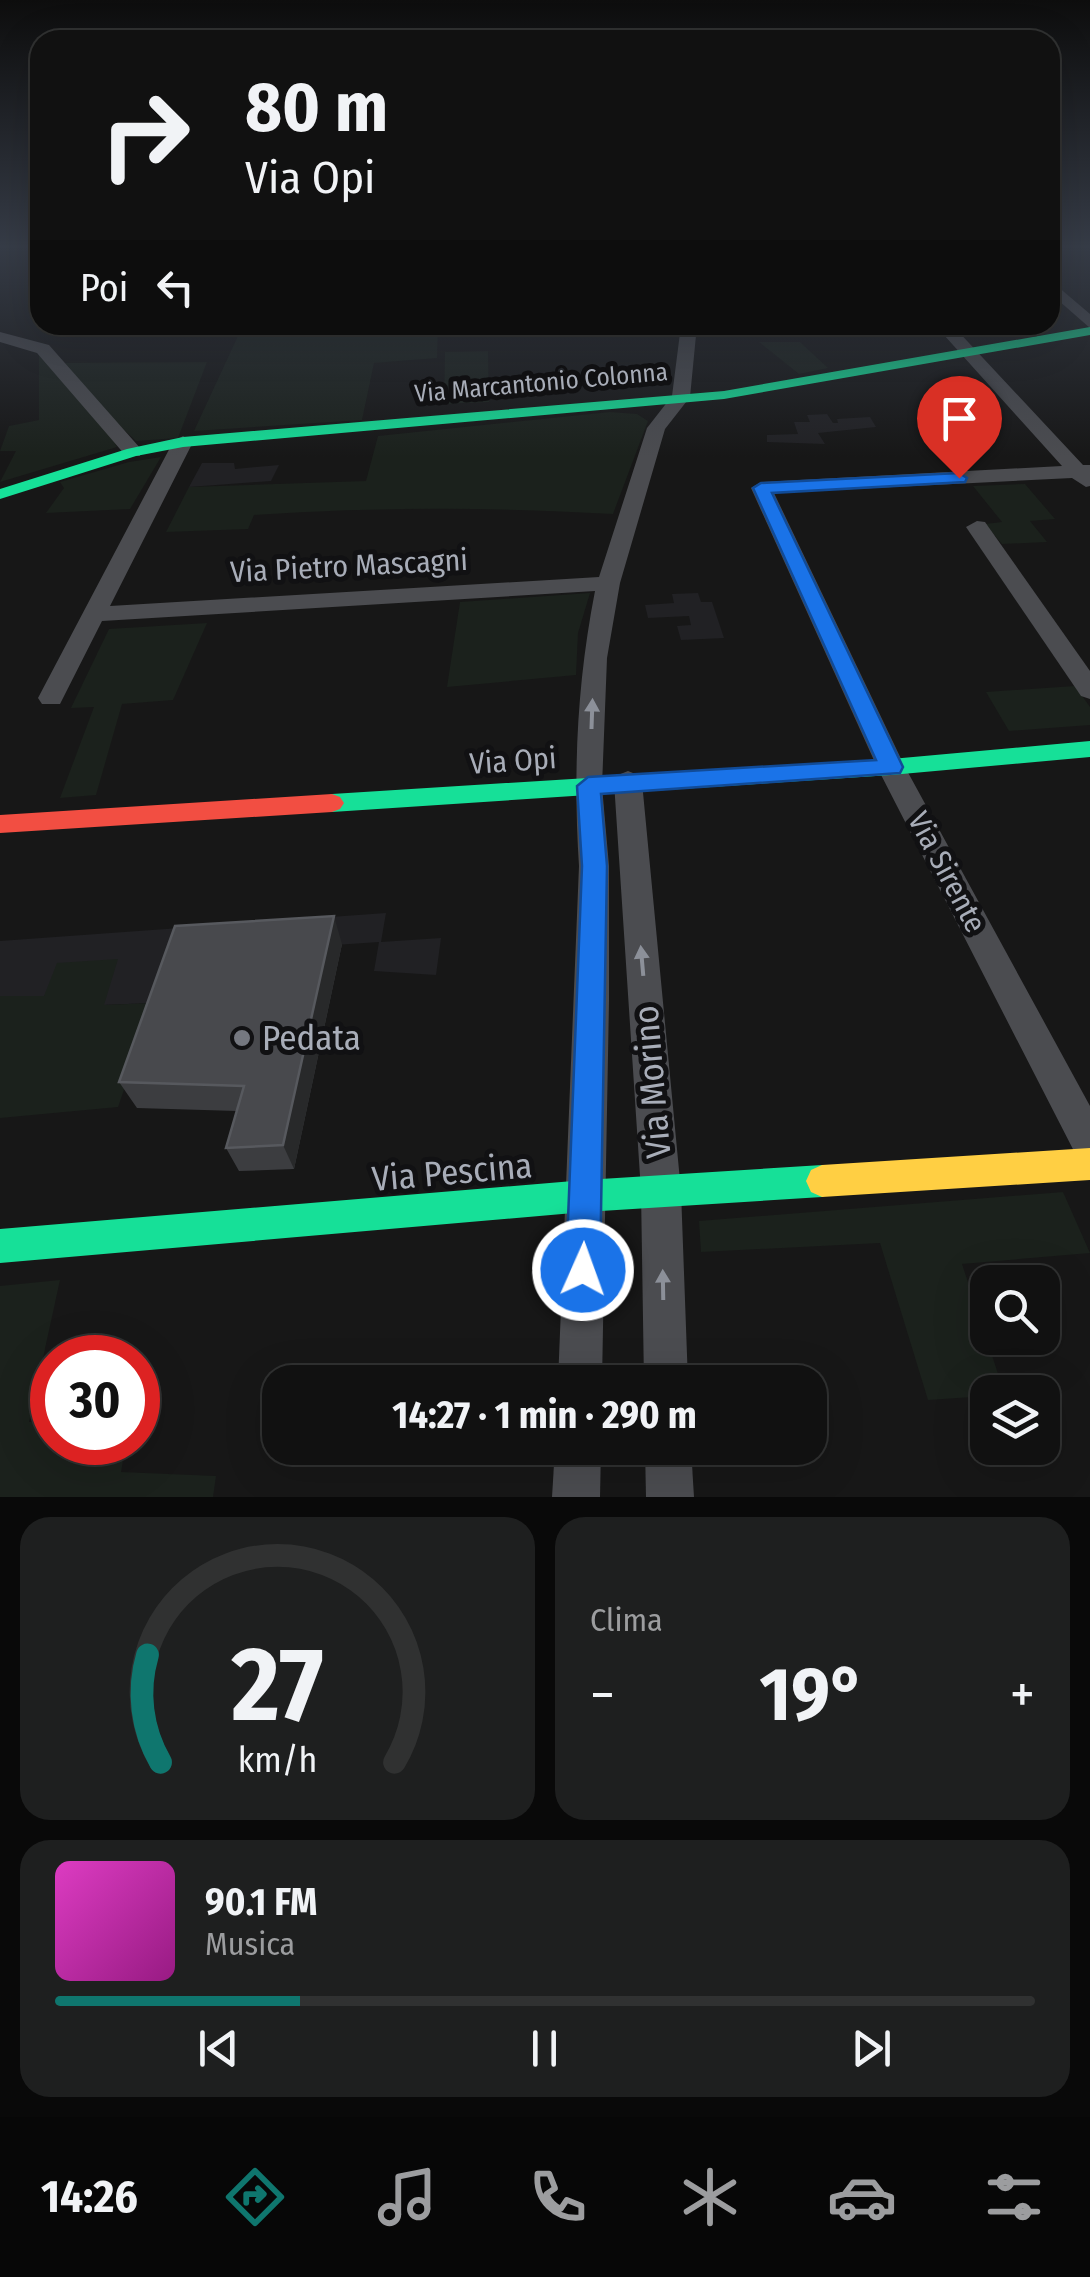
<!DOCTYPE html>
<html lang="it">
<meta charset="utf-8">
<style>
:root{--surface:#111;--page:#1e1f1f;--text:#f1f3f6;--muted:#9c9d9f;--line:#303131;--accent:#0f766e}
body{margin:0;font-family:"Fira Sans Condensed",sans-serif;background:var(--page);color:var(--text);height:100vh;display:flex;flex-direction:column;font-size:38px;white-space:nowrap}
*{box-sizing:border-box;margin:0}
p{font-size:32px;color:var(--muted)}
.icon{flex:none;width:55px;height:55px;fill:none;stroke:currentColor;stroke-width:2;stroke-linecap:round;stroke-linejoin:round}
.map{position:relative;height:1497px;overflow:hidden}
.details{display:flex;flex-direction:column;gap:20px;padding:20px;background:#090909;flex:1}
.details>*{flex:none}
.hud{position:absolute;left:30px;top:30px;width:1030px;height:305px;border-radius:30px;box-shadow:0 10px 40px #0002,0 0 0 2px var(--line);background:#111;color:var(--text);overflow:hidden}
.buttons{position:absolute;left:970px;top:1265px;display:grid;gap:20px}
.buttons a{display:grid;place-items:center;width:90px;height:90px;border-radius:20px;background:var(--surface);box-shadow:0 10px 40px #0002,0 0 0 2px var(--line);font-size:50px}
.speed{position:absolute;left:30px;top:1335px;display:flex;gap:20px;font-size:50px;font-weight:700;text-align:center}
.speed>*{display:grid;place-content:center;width:130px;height:130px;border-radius:50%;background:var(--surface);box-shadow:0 10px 40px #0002,0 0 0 2px var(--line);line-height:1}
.speed .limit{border:15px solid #d22;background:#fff;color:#111}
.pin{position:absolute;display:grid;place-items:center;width:85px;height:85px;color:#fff;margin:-102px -42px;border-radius:50% 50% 50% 0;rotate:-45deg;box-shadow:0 0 10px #0007}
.pin .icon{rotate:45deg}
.me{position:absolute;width:110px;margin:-55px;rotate:2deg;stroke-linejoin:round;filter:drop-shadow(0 0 8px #0008)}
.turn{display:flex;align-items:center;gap:35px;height:210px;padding:0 50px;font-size:45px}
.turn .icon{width:130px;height:130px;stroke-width:2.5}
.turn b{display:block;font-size:70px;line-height:85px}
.then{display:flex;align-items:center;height:95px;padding:0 50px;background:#0003;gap:20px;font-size:38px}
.big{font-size:75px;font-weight:700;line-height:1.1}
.details .tile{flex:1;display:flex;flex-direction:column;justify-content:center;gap:15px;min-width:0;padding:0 35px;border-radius:30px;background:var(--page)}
.details .dial{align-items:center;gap:0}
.dial svg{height:260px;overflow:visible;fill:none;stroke:var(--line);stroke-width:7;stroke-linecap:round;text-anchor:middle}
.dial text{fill:var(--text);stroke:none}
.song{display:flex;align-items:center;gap:30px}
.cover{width:120px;height:120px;border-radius:15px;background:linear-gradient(135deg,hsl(310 70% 55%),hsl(310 70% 35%))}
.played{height:10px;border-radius:5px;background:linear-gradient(90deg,var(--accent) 25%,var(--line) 25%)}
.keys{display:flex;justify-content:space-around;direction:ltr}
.heat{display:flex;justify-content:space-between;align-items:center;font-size:55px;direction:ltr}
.details .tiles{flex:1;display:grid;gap:20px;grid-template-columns:1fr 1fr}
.tile:last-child{grid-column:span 2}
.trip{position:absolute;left:262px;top:1365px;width:565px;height:100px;border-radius:30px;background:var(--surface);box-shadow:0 10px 40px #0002,0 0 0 2px var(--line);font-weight:700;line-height:100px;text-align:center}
.menu{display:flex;height:160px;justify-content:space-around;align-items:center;background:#070707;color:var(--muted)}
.menu .icon{width:70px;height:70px}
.menu .current{color:var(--accent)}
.menu b{font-size:45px;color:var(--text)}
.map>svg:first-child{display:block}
</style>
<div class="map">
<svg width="1090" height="1497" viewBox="0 0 1090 1497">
<rect width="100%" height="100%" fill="#171717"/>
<g fill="#212124">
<polygon points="827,414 833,423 838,423 837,419 870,417 876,427 818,433 825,444 767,442 767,435 798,434 794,422 810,422 807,415"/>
<polygon points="202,463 234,463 235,469 279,465 271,481 189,487"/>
<polygon points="698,593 701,602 712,602 724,638 681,640 677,626 691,625 689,616 648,618 645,605 674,603 672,594"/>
<polygon points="386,913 381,942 441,938 436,975 374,971 379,942 171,956 154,1003 103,1005 117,960 44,996 0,996 0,941"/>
</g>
<g fill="#1b211c">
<polygon points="243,325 438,326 437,358 374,363 362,420 194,431"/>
<polygon points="800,342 828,368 799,374 759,342"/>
<polygon points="39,351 102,420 117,447 0,482 16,451 0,451 9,426 39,420"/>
<polygon points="488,351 489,402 444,404 445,352"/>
<path d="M207 362 178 438 136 441C114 420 81 388 65 363Z"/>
<path d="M610 412 637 414 648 421 613 514C494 507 374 507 254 515L248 529 166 532 189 487 366 481 378 436Z"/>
<polygon points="161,457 130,509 46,513 64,488 60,482 129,462"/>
<polygon points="1025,484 1055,519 1030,521 1047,542 1002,544 985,524 1002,522 973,486"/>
<polygon points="590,593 578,633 576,675 447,687 460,602"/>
<polygon points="207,623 173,700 122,704 96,795 60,798 94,707 71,708 109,629"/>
<polygon points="1075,686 1090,707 1090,725 1009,731 986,692"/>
<polygon points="118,959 104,1005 154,1003 118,1107 0,1118 0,996 44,996 57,963"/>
<polygon points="1063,1192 1090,1253 962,1264 1004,1392 988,1392 987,1396 928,1400 880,1243 701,1252 699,1221"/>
<polygon points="60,1280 29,1422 52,1421 52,1442 126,1443 121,1472 216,1476 213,1497 0,1497 0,1286"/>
</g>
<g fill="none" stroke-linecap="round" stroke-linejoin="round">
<g fill="#4b4c50" fill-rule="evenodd">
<polygon points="1050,280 1090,314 1090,328 1050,293"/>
<path d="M681 325H697L690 397 665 429 620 583 607 658 602 786 609 866V1001L602 1382H558L579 866C573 773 577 683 595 591L102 621 60 704H42L38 698 173 442 183 436 193 442 110 606 599 577 647 428 672 396Z"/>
<polygon points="890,325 955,328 1083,465 1090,465 1090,486 1086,487 1072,478 774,493 905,767 1090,1106 1090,1163 1077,1157 877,767 751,488 761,482 1062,466 944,335 898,330"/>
<polygon points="0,332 49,345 140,448 140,456 126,456 37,353 0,342"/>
<polygon points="977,521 985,522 1090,671 1090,699 1081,696 966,527"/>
<polygon points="628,771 638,775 642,782 681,1191 688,1382 644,1382 641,1191 614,782 618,775"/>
<polygon points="555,1448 601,1448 600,1497 552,1497"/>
<polygon points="645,1448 691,1448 694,1497 646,1497"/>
</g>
<g fill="#16e098" fill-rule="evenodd">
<polygon points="1090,327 1090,335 724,399 183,447 136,456 0,499 0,489 127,449 183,437 724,391"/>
<polygon points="1090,741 1090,757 891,775 332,812 324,809 320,803 324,797 332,794 891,759"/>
<polygon points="822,1165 833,1170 838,1181 833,1192 822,1197 585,1212 0,1263 0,1229 585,1180"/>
</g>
<polygon fill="#ffcf43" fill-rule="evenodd" points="1090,1148 1090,1180 822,1197 811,1192 806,1181 811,1170 822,1165"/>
<polygon fill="#f24e42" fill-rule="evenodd" points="332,794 340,797 344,803 340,809 332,812 0,833 0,815"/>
</g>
<polygon fill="#3c3d40" points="342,944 294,1169 239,1171 226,1148 237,1111 137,1108 119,1082"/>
<polygon fill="#28292a" points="334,916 342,944 294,1169 283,1145"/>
<polygon fill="#48494d" stroke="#57595e" stroke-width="2.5" points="334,916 283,1145 226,1148 244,1086 119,1082 175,926"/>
<defs><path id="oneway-solid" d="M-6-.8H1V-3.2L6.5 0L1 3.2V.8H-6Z" transform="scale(2.5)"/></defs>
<g fill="#8c9099">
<use href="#oneway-solid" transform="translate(592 714) rotate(-88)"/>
<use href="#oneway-solid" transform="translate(642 961) rotate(-95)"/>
<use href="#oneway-solid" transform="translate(663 1285) rotate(-91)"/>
</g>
<linearGradient id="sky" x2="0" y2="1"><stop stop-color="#0d0d0d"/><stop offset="0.54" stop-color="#363c47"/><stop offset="1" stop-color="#363c47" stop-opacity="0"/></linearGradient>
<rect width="1090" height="457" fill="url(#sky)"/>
<polygon fill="#1a73e8" stroke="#114b97" stroke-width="2.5" points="959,473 967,478 965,482 772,493 903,767 900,773 601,794 607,866 600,1270 595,1283 583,1288 571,1283 566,1270 582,866 577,786 588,777 876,760 753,488 761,483"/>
<circle fill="#757880" stroke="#111113" stroke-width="4" cx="242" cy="1038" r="10"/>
<g text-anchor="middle" stroke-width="10" stroke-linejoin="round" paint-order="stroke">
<g font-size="25" fill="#a8adb8" stroke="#111113">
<text transform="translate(541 382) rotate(-5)" y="9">Via Marcantonio Colonna</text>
</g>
<g font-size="30" fill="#a8adb8" stroke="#111113">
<text transform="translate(349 566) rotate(-3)" y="10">Via Pietro Mascagni</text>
<text transform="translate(513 761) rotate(-4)" y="10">Via Opi</text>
<text transform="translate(947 872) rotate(62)" y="10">Via Sirente</text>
</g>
<g font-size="35" fill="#a8adb8" stroke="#111113" text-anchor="start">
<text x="262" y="1050">Pedata</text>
</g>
<g font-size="35" fill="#a8adb8" stroke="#111113">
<text transform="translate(652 1082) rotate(-95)" y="12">Via Morino</text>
<text transform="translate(452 1172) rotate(-5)" y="12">Via Pescina</text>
</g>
</g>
</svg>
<div class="buttons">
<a><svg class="icon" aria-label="search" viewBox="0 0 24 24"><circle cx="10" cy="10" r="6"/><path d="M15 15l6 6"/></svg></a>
<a><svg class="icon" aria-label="layers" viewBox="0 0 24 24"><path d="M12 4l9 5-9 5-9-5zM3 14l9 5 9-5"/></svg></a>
</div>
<div class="speed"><div class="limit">30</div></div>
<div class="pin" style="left:959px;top:478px;background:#d93025"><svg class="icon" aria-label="arrive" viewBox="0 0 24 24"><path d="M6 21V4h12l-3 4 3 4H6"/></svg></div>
<svg class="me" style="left:583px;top:1270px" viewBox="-20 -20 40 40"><circle r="17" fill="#1a73e8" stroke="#fff" stroke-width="3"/><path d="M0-11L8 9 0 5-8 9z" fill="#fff"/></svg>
<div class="trip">14:27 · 1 min · 290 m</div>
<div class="hud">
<div class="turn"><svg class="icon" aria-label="right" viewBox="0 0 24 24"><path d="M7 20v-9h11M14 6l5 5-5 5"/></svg><div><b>80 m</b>Via Opi</div></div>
<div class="then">Poi<svg class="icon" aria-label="left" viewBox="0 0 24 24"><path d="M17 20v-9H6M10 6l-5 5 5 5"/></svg></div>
</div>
</div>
<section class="details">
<div class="tiles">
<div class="tile dial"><svg viewBox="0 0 100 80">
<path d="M14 69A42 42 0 1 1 86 69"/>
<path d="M14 69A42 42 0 0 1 10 36" stroke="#0f766e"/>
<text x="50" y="56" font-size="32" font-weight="700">27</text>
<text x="50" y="72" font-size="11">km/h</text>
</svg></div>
<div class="tile"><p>Clima</p>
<div class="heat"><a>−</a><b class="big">19°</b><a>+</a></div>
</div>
<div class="tile">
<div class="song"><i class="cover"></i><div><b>90.1 FM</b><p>Musica</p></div></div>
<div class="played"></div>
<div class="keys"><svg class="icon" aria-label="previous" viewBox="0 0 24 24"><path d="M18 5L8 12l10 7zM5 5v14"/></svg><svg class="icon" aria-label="pause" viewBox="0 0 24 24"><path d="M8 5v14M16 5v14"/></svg><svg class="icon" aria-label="next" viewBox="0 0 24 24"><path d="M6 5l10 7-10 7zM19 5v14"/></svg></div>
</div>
</div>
</section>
<nav class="menu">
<b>14:26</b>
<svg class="icon current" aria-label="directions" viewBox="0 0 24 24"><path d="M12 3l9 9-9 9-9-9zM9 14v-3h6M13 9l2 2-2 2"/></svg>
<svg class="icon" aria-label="music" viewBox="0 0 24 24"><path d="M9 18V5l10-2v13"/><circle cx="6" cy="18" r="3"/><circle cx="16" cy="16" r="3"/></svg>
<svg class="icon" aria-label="phone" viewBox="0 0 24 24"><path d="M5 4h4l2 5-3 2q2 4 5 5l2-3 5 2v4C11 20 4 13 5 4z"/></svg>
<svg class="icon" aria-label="climate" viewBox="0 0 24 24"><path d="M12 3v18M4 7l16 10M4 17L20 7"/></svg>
<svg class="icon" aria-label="car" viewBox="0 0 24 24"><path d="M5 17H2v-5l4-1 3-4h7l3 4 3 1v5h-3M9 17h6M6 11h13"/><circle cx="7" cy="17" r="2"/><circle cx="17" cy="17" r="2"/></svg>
<svg class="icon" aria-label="filters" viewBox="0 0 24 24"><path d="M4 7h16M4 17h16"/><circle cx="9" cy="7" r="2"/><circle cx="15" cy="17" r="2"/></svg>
</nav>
